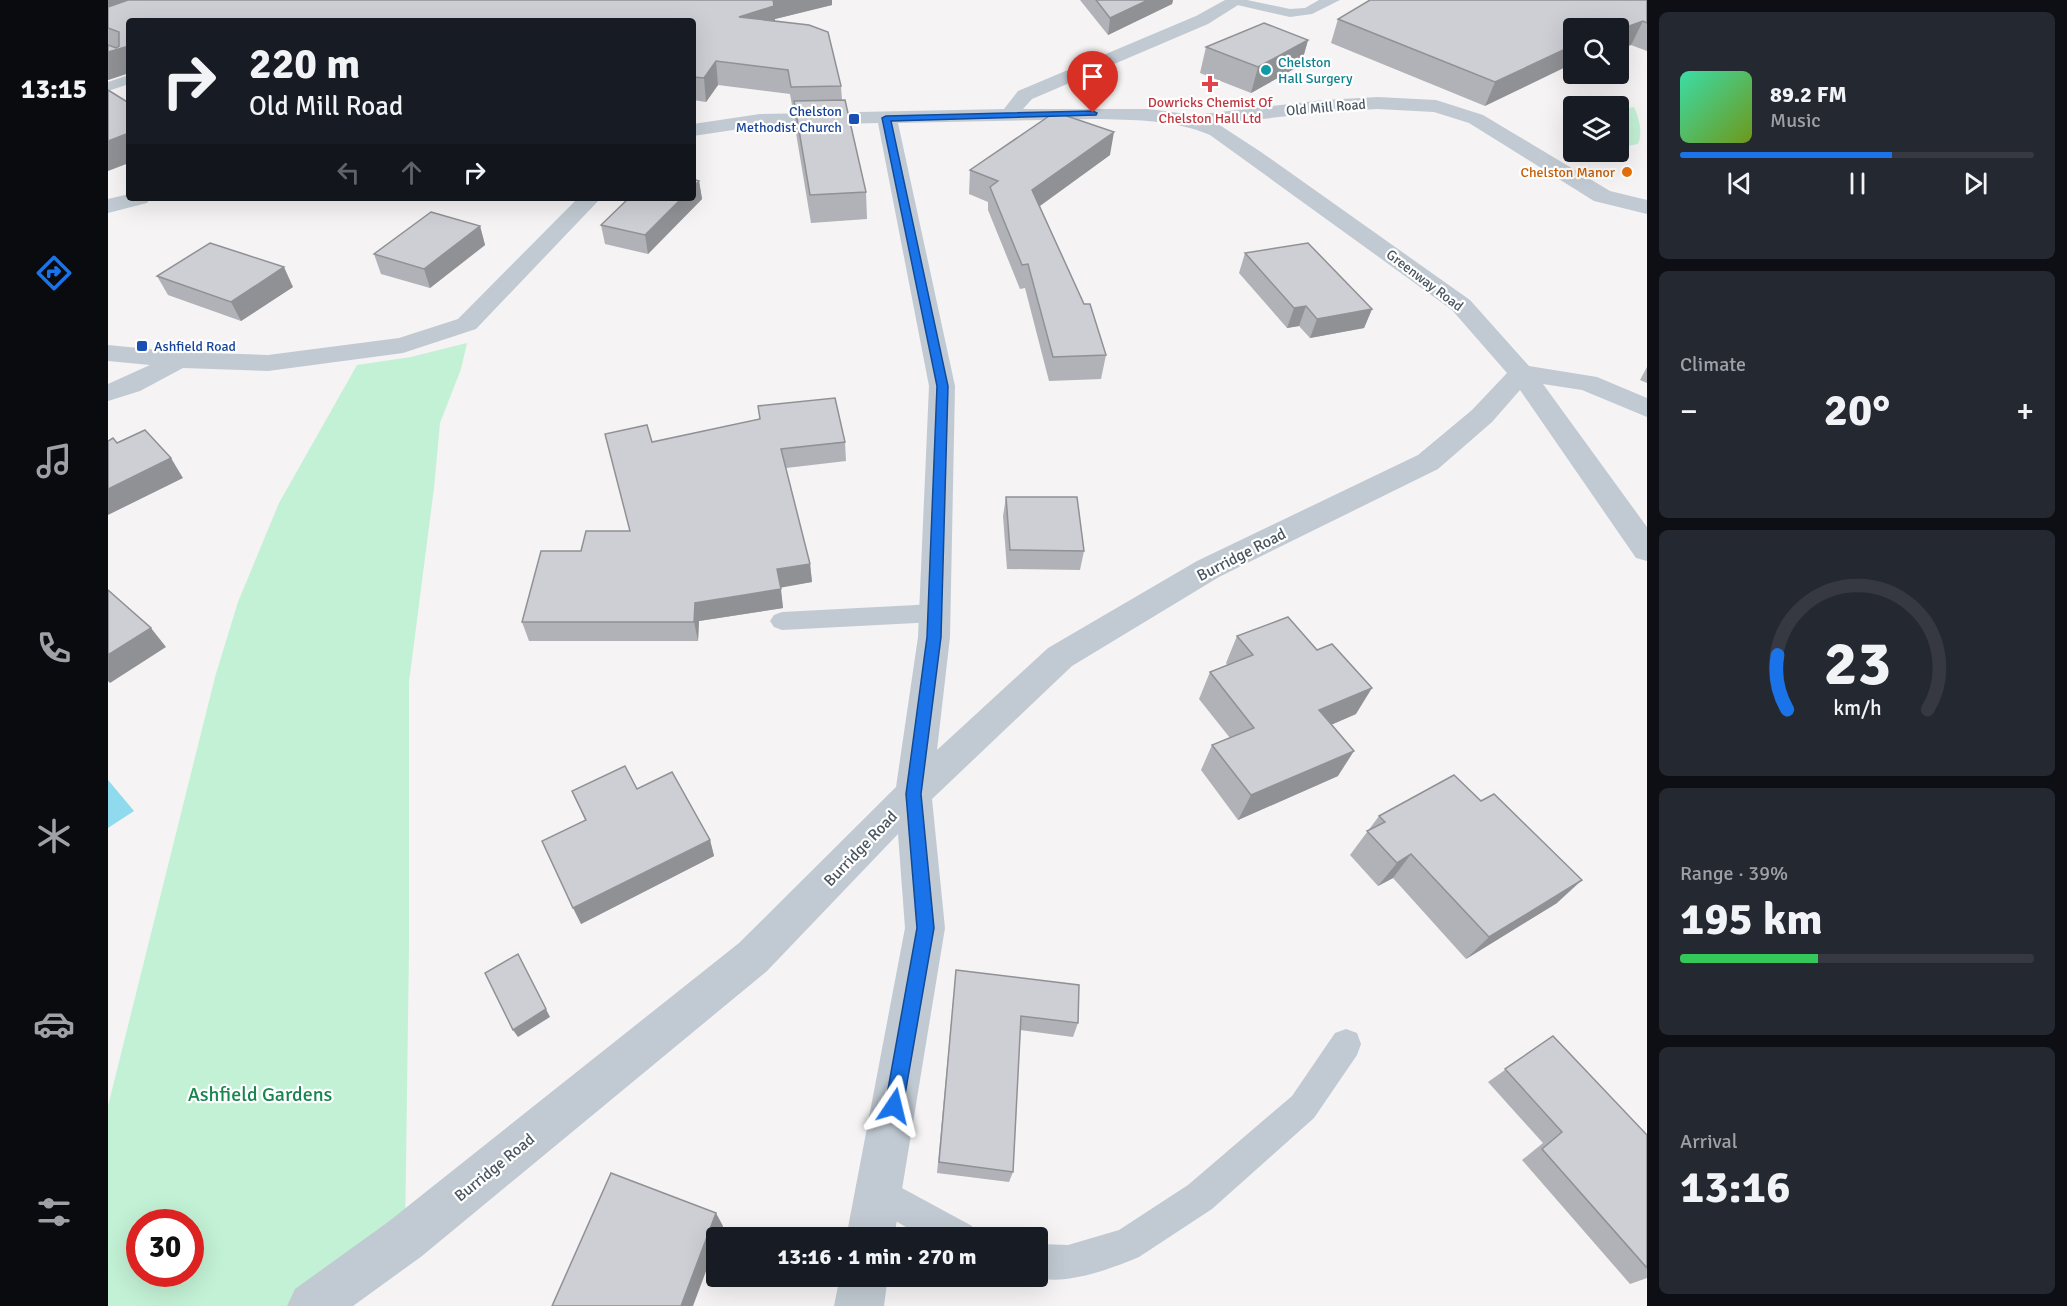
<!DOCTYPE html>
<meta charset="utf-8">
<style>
:root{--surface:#171b24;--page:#242831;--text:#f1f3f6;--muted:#9ea1a6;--line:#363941;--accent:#1a73e8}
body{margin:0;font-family:Signika,sans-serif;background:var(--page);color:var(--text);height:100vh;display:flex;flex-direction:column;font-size:22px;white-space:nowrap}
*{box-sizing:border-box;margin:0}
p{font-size:20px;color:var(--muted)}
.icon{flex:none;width:33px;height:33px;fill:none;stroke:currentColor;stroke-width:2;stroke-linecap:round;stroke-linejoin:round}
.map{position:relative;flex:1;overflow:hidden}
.details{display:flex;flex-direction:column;gap:12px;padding:12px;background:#0d0f14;width:420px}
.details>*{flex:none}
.top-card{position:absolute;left:18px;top:18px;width:570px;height:183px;border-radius:6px;box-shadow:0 6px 24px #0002;background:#171b24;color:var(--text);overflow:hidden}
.tools{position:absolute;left:1455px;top:18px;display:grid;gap:12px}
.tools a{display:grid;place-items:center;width:66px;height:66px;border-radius:6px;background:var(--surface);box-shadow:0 6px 24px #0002;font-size:30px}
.speed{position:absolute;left:18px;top:1209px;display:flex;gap:12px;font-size:30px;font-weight:700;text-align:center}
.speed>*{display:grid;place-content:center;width:78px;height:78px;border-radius:50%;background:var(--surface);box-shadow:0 6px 24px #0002;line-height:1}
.speed .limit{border:9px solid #d22;background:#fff;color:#111}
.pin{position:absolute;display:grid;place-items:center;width:51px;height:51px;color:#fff;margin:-62px -26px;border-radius:50% 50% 50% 0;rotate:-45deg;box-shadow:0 0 6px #0007}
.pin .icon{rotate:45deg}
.me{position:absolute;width:66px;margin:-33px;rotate:10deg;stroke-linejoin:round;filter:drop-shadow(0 0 4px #0008)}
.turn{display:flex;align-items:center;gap:21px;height:126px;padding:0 24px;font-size:27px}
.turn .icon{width:78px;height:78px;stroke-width:2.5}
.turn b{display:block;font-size:42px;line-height:51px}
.lanes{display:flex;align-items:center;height:57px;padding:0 24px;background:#0003;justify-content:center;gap:30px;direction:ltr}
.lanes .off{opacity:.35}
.big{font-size:45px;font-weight:700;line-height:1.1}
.details .card{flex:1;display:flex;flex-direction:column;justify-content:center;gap:9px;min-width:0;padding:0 21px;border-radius:9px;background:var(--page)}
.details .dial{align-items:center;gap:0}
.dial svg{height:156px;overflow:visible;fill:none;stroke:var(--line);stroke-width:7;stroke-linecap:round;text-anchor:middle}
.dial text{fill:var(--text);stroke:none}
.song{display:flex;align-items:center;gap:18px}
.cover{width:72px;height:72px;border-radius:9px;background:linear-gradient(135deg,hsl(160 70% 55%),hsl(80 70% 35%))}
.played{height:6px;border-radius:3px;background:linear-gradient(90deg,var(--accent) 60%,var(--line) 60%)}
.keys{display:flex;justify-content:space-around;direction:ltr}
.heat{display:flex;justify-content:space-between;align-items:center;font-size:33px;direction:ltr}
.charge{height:9px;border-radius:4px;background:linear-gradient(90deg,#34c759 39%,var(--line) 0)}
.trip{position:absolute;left:598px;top:1227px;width:342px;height:60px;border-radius:6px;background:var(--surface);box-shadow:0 6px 24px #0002;font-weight:700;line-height:60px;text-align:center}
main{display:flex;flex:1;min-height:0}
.tab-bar{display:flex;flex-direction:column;width:108px;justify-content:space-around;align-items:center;background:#090b0e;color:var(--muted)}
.tab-bar .icon{width:42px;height:42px}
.tab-bar .current{color:var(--accent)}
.tab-bar b{font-size:27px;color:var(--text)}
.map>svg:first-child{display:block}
</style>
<main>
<nav class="tab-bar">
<b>13:15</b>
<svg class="icon current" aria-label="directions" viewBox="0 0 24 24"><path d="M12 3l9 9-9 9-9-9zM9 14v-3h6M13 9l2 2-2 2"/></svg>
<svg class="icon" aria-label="music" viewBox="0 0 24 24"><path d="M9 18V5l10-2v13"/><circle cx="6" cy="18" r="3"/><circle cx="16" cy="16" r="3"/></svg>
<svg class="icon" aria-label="phone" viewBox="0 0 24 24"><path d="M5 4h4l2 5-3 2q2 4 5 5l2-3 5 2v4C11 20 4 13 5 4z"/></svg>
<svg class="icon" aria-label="climate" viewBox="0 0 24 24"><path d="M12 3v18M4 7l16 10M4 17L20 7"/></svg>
<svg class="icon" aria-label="car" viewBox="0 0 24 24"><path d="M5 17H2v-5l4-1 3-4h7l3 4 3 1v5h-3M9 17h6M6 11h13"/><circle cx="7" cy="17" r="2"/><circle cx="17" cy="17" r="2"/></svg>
<svg class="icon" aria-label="filters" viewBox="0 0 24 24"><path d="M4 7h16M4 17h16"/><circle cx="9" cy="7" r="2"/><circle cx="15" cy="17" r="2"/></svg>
</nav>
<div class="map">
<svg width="1539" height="1306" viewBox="0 0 1539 1306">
<rect width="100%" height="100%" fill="#f5f3f3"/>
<g fill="#c3f1d5" fill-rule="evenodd">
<path d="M1526 107C1531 117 1535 134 1530 144L1511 148V110Z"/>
<path d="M359 343 353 369 332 423 326 488 301 682V946L297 1239 204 1306H0V1106L107 677 130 602 171 503 249 365 303 357ZM32 1222H82V1274H32Z"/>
</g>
<polygon fill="#90daee" points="0,780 26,811 0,828"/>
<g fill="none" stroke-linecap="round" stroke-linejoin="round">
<g fill="#c1cad2" fill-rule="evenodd">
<polygon points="1124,0 1139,0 1182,9 1197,8 1211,0 1232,0 1204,14 1182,17 1125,4"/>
<polygon points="21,75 21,84 0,91 0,82"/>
<polygon points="827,604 835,607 839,613 835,619 827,622 674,630 666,627 662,621 666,615 674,612"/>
<path d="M1238 1029 1249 1033 1253 1044 1249 1055 1206 1118 1104 1209 1031 1257C1005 1268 953 1288 925 1276H930V1244L960 1245 1011 1230 1080 1185 1184 1096 1227 1033Z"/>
<polygon points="770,1175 864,1226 869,1238 817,1238 758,1204 753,1192 758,1180"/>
</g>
<g fill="#c1cad2" fill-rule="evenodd">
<path d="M1117 0H1138L1100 24 924 99 915 109H1041L1086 115 1216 100 1270 97 1328 100 1375 115 1502 191 1539 200V214L1486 201 1361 123 1326 112 1270 109 1216 112 1110 124 1153 152 1362 300 1421 366 1489 377 1539 398V417L1474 390 1435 384 1539 527V561L1528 558 1412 390 1384 422 1330 469 1111 577 964 666 824 799 837 928 786 1238H738L797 928 790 834 659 971 314 1256 245 1306H179L187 1289 280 1222 631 943 788 787 810 637 821 386 770 123 652 126 585 136V124L652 114 896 109 910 91 1088 16ZM985 119C1025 120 1065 119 1102 135L1344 310 1399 373 1364 410 1310 455 1089 561 940 648 829 750 842 637 847 386 790 123Z"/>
<polygon points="21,194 21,198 42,198 39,203 0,213 0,199"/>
<polygon points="470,198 493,198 368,329 295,353 160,371 75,368 32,391 0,401 0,384 42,365 0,361 0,345 71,352 160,355 291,338 350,319"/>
<polygon points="732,1276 780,1276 776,1306 726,1306"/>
</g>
</g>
<g fill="#b0b2b7">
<polygon points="0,0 724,0 724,5 667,19 667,21 733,86 734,100 758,192 759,219 703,223 687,127 687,111 685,111 682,94 610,85 598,102 585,100 585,21 21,21 21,73 0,80"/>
<polygon points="972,0 1065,0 1064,4 1000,35"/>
<polygon points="1539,0 1539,51 1523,45 1510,49 1510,28 1466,28 1377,106 1223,43 1230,19"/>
<polygon points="1200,40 1193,65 1143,93 1092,73 1098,47"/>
<polygon points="1002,155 932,206 998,355 993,379 941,381 917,288 912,289 880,210 880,202 861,194 862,170"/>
<polygon points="591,181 594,199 540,254 497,244 493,225"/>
<polygon points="372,226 377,245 322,288 273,274 266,254"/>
<polygon points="1137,253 1264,309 1256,328 1202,338 1191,326 1179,328 1131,273"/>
<polygon points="49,276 185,287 133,321 60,295"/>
<polygon points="1539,367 1539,383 1532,380"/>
<polygon points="650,406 737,442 738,461 678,468 702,564 704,582 672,587 675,608 591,621 590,641 421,641 414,622 473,551 522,531 544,442 652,419"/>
<polygon points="898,497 976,551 972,570 899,569 895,516"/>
<polygon points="1129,636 1248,714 1223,725 1230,776 1130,820 1093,770 1104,745 1122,738 1091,699 1102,672 1119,665 1118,663"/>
<polygon points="529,789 602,840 606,856 473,924 477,820 464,791"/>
<polygon points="1271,816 1449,903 1358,959 1285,878 1270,886 1242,855"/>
<polygon points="848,970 970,1023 965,1037 912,1030 905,1172 901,1182 829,1173"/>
<polygon points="1445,1036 1539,1135 1539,1278 1522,1284 1414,1160 1435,1143 1380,1082"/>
</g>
<g fill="#909195">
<polygon points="0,0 56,0 0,21"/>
<polygon points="665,0 724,0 724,5 667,19 667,29 631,17"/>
<polygon points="1040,0 1065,0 1064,4 1000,35 1002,18"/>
<polygon points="1535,21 1523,45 1510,49 1510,30"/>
<polygon points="1200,40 1193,65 1143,93 1150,67"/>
<polygon points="1466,45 1466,63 1377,106 1387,82"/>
<polygon points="21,46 21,73 0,80 0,52"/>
<polygon points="608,61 610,85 598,102 596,78"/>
<polygon points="1006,132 1002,155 922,213 924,190"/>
<polygon points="21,133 21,163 0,171 0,141"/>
<polygon points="591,181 594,199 540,254 537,235 574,198 585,198 585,187"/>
<polygon points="372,226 377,245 322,288 316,269"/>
<polygon points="176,267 185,287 133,321 123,302"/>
<polygon points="1198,306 1191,326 1179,328 1186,308"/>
<polygon points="1264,309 1256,328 1202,338 1209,319"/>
<polygon points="63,458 75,478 0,515 0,489"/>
<polygon points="702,564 704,582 671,588 669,569"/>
<polygon points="673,589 675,608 591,621 590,641 586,622 587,603"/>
<polygon points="43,628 58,647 2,683 0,681 0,655"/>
<polygon points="1264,688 1248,714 1197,736 1211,710"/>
<polygon points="1246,751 1230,776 1130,820 1143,795"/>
<polygon points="602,840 606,856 473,924 465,908"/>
<polygon points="1303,854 1285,878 1270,886 1289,863"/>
<polygon points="1474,880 1449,903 1358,959 1381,937"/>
<polygon points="410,954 442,1017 410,1037 405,1030"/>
<polygon points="608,1213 615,1226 611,1238 609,1238 609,1242 585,1306 573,1306"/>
</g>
<g fill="#cdcfd5" stroke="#909195" stroke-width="1.5">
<polygon points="20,0 665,0 666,6 631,17 701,25 720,32 733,86 683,87 680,70 608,61 596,78 585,77 585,21 21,21 21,46 0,52 0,45 8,48 11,46 11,32 0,28 0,7"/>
<polygon points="988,0 1040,0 1002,18"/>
<polygon points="1262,0 1539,0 1539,23 1535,21 1510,30 1510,28 1466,28 1466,45 1387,82 1230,19"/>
<polygon points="1156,23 1200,40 1150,67 1098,47"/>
<polygon points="0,90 21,103 21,133 0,141"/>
<polygon points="737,100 758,192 702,195 686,101"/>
<polygon points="947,112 1006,132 924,190 976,304 982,304 998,355 945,357 920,264 914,265 882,187 890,181 862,170"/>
<polygon points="585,179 591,181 585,187"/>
<polygon points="521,198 574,198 537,235 493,225"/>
<polygon points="323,212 372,226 316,269 266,254"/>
<polygon points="102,243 176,267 123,302 49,276"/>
<polygon points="1200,243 1264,309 1209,319 1198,306 1186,308 1137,253"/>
<polygon points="727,398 737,442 673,449 702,564 669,569 673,589 587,603 586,622 414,622 433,551 473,551 478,531 522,531 497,434 539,425 544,442 652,419 650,406"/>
<polygon points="37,430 63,458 0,489 0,441 5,438 9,443"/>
<polygon points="898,497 969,497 976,551 902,550"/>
<polygon points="0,590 43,628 0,655"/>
<polygon points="1180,617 1209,650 1224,644 1264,688 1211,710 1246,751 1143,795 1104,745 1146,728 1102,672 1145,655 1129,636"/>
<polygon points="517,766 529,789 564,772 602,840 465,908 434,841 478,820 464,791"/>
<polygon points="1346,775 1373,801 1386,794 1474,880 1381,937 1303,854 1289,863 1259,831 1277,822 1271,816"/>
<polygon points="410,954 438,1009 405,1030 377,973"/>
<polygon points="848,970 971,985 970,1023 913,1016 905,1172 831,1162"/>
<polygon points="1445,1036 1539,1135 1539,1268 1434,1149 1454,1132 1397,1069"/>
<polygon points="503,1173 608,1213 573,1306 444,1306"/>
</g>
<polygon fill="#1a73e8" stroke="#114b97" stroke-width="1.5" points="985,111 989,113 988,115 783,121 840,386 833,637 813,794 826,928 795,1106 792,1112 786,1115 779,1112 777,1106 809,928 798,794 819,637 829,386 774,118 778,116"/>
<circle fill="#0f9aa8" stroke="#fff" stroke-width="2" cx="1158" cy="70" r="6"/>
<path fill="#e0444e" stroke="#fff" stroke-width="2" d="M1099 75h6v6h6v6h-6v6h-6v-6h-6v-6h6z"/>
<g fill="#1a4fb4" stroke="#fff" stroke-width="2">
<rect x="740" y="113" width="12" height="12" rx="3"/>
<rect x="28" y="340" width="12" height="12" rx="3"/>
</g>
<circle fill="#e8710a" stroke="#fff" stroke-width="2" cx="1519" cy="172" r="6"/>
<g text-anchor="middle" stroke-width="4.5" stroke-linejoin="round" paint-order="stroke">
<g font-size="14" fill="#0d838f" stroke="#fff" text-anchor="start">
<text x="1170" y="67">Chelston<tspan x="1170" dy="16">Hall Surgery</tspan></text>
</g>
<g font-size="14" fill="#be3a42" stroke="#fff">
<text x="1102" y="107">Dowricks Chemist Of<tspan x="1102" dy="16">Chelston Hall Ltd</tspan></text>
</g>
<g font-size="14" fill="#4a5661" stroke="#fff">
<text transform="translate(1218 107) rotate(-5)" y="5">Old Mill Road</text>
<text transform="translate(1317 280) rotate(37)" y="5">Greenway Road</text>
</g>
<g font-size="14" fill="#164399" stroke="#fff" text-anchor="end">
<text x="734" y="116">Chelston<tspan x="734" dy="16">Methodist Church</tspan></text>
<text x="46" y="351" text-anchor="start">Ashfield Road</text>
</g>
<g font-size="14" fill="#c56008" stroke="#fff" text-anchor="end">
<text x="1507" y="177">Chelston Manor</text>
</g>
<g font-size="16" fill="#4a5661" stroke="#fff">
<text transform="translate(1133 554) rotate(-27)" y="6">Burridge Road</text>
<text transform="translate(752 848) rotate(-46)" y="6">Burridge Road</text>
<text transform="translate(386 1167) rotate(-39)" y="6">Burridge Road</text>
</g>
<g font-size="20" fill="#17864f" stroke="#fff">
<text x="152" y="1101">Ashfield Gardens</text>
</g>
</g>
</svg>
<div class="tools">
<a><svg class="icon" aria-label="search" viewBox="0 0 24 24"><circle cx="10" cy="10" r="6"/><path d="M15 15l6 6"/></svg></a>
<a><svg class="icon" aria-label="layers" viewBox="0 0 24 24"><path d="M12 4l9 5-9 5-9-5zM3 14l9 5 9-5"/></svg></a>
</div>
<div class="speed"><div class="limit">30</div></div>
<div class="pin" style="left:985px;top:113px;background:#d93025"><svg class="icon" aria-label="arrive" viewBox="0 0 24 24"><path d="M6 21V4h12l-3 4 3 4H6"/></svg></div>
<svg class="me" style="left:786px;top:1106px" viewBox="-20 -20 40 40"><path d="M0-17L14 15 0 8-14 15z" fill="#1a73e8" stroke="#fff" stroke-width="4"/></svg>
<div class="trip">13:16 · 1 min · 270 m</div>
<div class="top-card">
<div class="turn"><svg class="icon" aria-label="right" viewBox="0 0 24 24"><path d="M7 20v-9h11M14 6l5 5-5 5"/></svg><div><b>220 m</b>Old Mill Road</div></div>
<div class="lanes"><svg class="icon off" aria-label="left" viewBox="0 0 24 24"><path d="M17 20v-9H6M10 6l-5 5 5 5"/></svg><svg class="icon off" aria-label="ahead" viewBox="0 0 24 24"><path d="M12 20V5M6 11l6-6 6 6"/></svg><svg class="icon" aria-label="right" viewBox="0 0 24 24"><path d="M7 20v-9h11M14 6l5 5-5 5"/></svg></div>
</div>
</div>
<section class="details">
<div class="card">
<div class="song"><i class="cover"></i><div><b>89.2 FM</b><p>Music</p></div></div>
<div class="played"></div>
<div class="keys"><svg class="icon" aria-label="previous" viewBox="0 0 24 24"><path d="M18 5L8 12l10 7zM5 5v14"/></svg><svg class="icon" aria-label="pause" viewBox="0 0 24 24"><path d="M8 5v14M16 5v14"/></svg><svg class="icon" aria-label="next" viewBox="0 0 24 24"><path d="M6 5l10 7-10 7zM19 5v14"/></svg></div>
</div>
<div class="card"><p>Climate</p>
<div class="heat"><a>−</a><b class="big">20°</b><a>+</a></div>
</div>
<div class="card dial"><svg viewBox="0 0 100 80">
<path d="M14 69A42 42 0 1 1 86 69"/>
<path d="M14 69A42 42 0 0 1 9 41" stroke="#1a73e8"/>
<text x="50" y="56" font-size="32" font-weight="700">23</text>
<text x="50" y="72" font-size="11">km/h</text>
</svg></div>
<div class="card"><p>Range · 39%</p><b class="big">195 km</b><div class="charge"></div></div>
<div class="card"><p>Arrival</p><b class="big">13:16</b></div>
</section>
</main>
